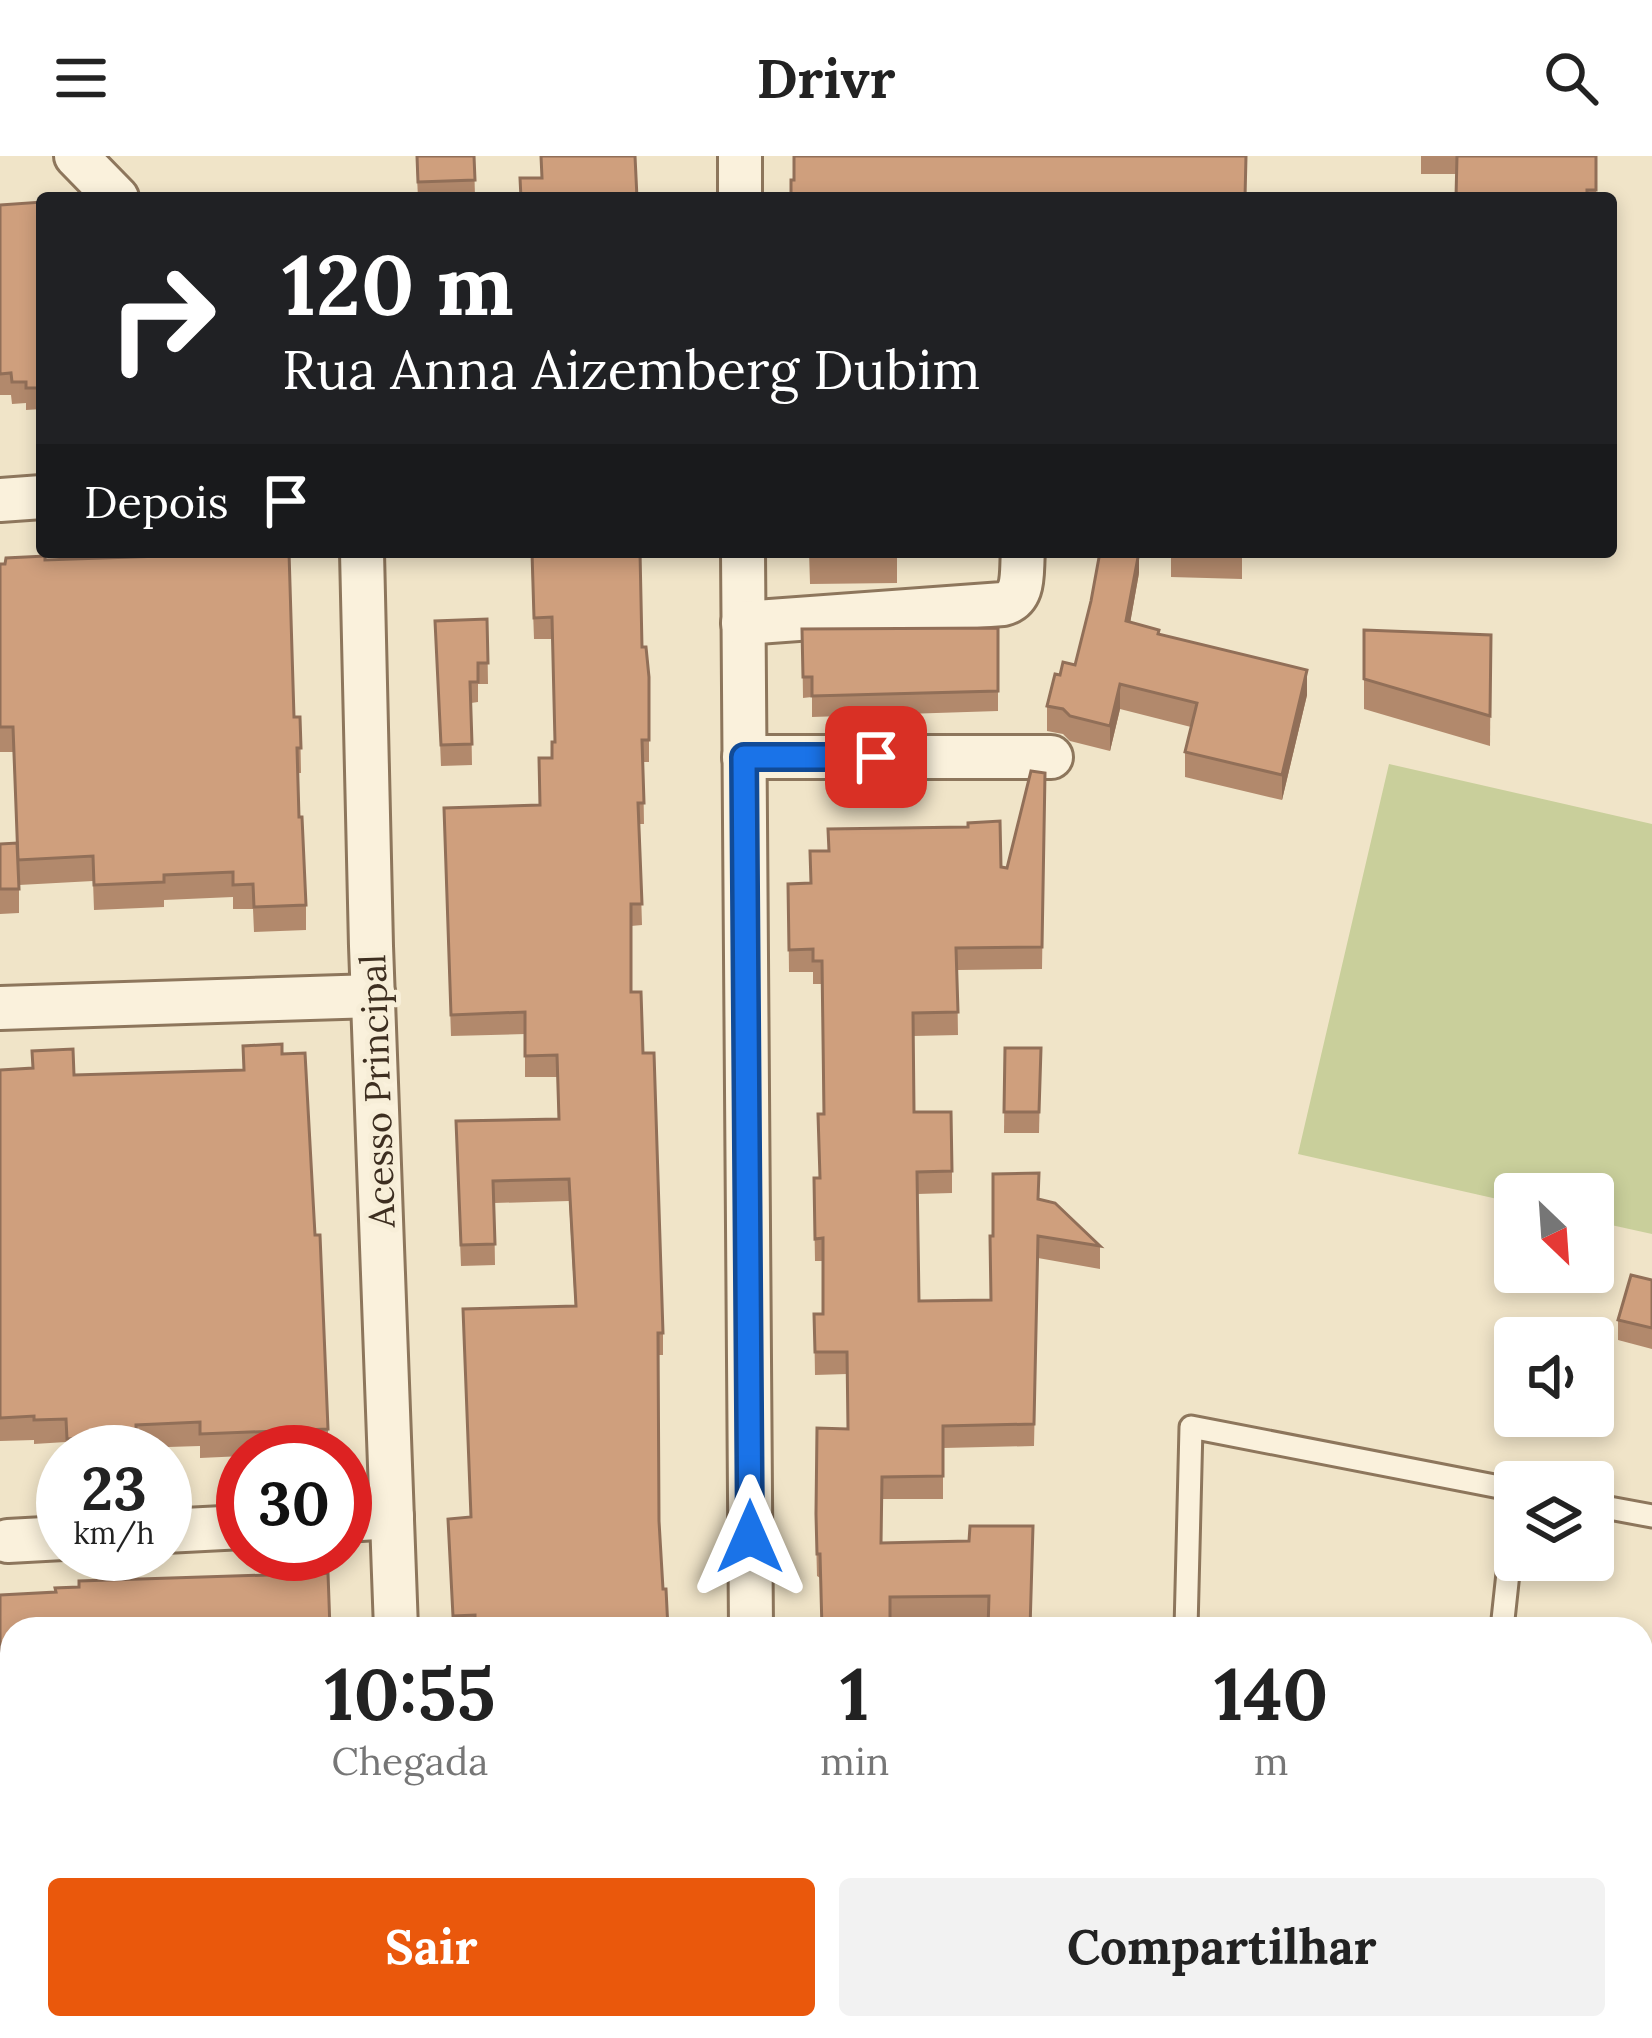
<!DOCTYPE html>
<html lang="pt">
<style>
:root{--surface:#fff;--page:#f2f2f2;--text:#222;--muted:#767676;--accent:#ea580c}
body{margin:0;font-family:Lora,serif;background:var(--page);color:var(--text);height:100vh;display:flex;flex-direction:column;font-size:45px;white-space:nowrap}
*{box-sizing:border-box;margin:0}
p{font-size:39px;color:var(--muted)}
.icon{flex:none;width:66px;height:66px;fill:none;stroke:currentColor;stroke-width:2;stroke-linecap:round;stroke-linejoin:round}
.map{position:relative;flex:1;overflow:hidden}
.side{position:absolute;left:0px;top:1461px;width:1653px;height:423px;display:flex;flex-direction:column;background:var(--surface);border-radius:36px 36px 0 0;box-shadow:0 6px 18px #0003}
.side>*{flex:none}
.guide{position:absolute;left:36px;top:36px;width:1581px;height:366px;border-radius:12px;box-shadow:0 6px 18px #0003;background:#202124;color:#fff;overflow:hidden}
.needle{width:78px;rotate:155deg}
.tools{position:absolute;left:1494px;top:1017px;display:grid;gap:24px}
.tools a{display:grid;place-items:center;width:120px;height:120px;border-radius:12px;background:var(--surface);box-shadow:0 6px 18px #0003;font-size:60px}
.speed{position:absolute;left:36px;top:1269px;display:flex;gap:24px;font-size:60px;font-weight:700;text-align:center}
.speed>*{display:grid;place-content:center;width:156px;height:156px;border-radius:50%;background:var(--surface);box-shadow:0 6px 18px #0003;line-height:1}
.speed small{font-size:30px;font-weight:400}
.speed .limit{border:18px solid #d22;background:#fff;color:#111}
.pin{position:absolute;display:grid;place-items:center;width:102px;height:102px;color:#fff;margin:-51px;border-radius:24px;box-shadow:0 6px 18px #0006}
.me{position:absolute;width:132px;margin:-66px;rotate:0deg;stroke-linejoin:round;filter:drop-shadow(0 0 9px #0008)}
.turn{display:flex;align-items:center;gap:42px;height:252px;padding:0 48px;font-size:54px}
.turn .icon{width:156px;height:156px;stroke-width:2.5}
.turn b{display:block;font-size:84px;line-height:102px}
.then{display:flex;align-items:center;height:114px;padding:0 48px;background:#0003;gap:24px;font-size:45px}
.eta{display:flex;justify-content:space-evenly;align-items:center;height:204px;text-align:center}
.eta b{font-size:72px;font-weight:700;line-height:84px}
.button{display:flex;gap:24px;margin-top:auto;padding:24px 48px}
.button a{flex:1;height:138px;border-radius:12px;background:var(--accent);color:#fff;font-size:48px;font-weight:700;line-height:138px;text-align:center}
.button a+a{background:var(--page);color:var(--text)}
header{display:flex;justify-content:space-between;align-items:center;height:156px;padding:0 48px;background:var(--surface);font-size:54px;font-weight:700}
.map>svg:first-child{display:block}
</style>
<header><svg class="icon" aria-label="menu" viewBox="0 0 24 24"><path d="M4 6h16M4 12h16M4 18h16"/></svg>Drivr<svg class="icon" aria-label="search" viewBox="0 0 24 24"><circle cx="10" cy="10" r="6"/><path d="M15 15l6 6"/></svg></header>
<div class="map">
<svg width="1652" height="1882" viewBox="0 0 1652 1882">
<rect width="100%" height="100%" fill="#f0e4c8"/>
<polygon fill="#c9cf9b" points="1389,608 1652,668 1652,1078 1593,1065 1593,1038 1515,1038 1515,1047 1298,998"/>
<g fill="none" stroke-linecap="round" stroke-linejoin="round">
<defs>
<g id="service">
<polyline points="1593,1349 1652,1360"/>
<polyline points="1186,1473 1191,1271 1515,1334"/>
<polyline points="1502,1473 1515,1352"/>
<polyline points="1416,1882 1417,1872"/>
<polyline points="1477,1882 1478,1872"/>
</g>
<g id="minor">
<polyline points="76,0 117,42"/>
<polyline points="740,0 740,42"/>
<polyline points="0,344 42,341"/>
<polyline points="362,396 371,790 396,1473"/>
<polyline points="743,396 751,1473"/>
<path d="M743,467L1003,448C1026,442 1021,416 1023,396"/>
<polyline points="744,601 1051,601"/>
<polyline points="0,852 374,840"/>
<polyline points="345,1364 392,1361"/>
<polyline points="165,1375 243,1371"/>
<polyline points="8,1385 63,1382"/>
<polyline points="411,1872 411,1882"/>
<polyline points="753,1872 754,1882"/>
<polyline points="954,1872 1009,1874 1067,1882"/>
</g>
</defs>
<use href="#service" stroke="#8d765c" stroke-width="27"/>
<use href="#minor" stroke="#8d765c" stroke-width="48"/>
<use href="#service" stroke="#faf1dc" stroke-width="21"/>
<use href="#minor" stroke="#faf1dc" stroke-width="42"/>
</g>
<g fill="#b2896c">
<polygon points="416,0 474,0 475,42 418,42"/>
<polygon points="1421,0 1596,0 1596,42 1456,42 1457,18 1421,18"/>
<polygon points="42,46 42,253 26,254 26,247 12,248 11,239 0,239 0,49"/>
<polygon points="531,396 642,491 649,521 649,606 643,606 644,668 639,668 642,769 631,770 631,836 643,897 663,1177 663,1199 659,1199 659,1365 663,1433 668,1473 453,1473 448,1363 471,1361 575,1150 569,1045 494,1047 495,1109 461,1110 456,986 558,963 557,921 525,921 525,878 451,880 444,673 540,649 552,602 555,586 552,483 534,483"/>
<polygon points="809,396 897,396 897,427 810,428"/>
<polygon points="1171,396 1242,396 1242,423 1171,421"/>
<polygon points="45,404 294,561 300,561 301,617 297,617 299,661 306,749 306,774 254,776 253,753 233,753 233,741 164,744 164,751 94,754 93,725 19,729 19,757 0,758 0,688 17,687 13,596 0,596 0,408"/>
<polygon points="1139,417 1130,467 1307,539 1282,644 1185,621 1185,596 1191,571 1120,553 1110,595 1070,585 1063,578 1047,575 1047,550 1060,519 1075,509"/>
<polygon points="487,463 488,528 478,528 478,546 471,547 472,609 441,610 435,465"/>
<polygon points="998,472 998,555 812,561 812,541 803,542 802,473"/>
<polygon points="1364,474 1491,479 1490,590 1364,553"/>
<polygon points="1045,617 1042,813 957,814 958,879 913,880 914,956 952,1015 952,1037 917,1038 919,1145 990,1144 993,1080 1039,1043 1100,1090 1100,1113 1038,1102 1034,1290 943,1292 943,1343 882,1343 882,1387 969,1385 1033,1370 988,1462 890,1464 817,1420 816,1380 848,1273 847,1218 815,1219 814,1158 823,1158 823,1105 815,1105 814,1045 819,1022 823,958 822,828 813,828 813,816 789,816 788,728 1007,712"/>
<polygon points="243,890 328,1273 328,1296 243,1296 243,1300 200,1302 200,1290 136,1292 136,1296 66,1296 66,1286 34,1288 34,1284 0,1285 0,914 74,919 243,914"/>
<polygon points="1005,892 1041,892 1039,977 1004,977"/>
<polygon points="1652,1124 1652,1193 1618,1184 1618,1164"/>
<polygon points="0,1439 12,1473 12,1578 0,1579"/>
<rect x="0" y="1665" width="12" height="151"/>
</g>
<g fill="#916f58">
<polygon points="1139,396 1139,417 1126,490 1126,465"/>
<polygon points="1307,514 1307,539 1282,644 1282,619"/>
<polygon points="1120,528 1120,553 1110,595 1110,570"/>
</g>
<g fill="#cf9f7d" stroke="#916f58" stroke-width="3">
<polygon points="417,0 474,0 475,24 418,26"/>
<polygon points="541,0 635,0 637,42 521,42 520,22 542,22"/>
<polygon points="794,0 1246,0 1245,42 791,42 791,24 794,24"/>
<polygon points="1457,0 1596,0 1596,34 1587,34 1587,42 1456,42"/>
<polygon points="42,46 42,232 26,232 26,226 12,226 11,217 0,218 0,49"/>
<polygon points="220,396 289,396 294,561 300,561 301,592 297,592 299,661 302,661 306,749 254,751 253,728 233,729 233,716 164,719 164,726 94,729 93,700 18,704 13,571 0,571 0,408 5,408 6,402 45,400 45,404 220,398"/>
<polygon points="532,396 640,396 642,491 646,491 649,521 649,584 642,584 644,647 638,647 642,748 631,748 631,836 641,836 643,897 654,897 663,1177 658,1177 659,1365 663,1433 666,1433 668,1473 475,1473 475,1459 453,1460 448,1363 471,1361 463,1153 576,1150 569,1023 493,1025 495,1088 461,1089 456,965 559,963 557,899 525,900 525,856 451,859 444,652 540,649 539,602 552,602 552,586 555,586 552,461 534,462"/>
<polygon points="810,396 897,396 897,397 810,398"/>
<polygon points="1100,396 1139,396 1126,465 1159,474 1158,478 1307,514 1282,619 1185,596 1197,547 1120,528 1110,570 1070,560 1063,553 1047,550 1055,518 1060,519 1063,506 1075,509 1091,445"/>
<polygon points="487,463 488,507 478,507 478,526 470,526 472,588 441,589 435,465"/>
<polygon points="998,472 998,535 812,540 812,521 803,521 802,473"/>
<polygon points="1364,474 1491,479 1490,560 1364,523"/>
<polygon points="1031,615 1045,617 1042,791 956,792 958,856 913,857 914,956 951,956 952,1015 917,1016 919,1145 991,1144 990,1080 993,1080 993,1018 1039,1017 1038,1043 1055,1047 1100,1090 1038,1080 1034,1268 943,1270 943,1320 882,1321 881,1387 969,1385 970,1370 1033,1370 1030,1473 988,1473 989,1440 890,1441 890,1473 822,1473 820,1398 817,1398 816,1358 817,1272 848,1273 847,1196 815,1196 814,1158 823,1158 823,1082 815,1083 814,1022 820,1022 818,958 824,958 822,805 813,805 813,793 789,794 788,728 811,727 810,695 829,695 828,673 968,671 968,667 1000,665 1001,711 1007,712"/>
<polygon points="17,687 19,733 0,733 0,688"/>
<polygon points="282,888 282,898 305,897 315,1079 320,1079 328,1273 200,1278 200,1266 136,1269 136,1280 67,1283 66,1263 34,1264 34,1260 0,1262 0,914 33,912 32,895 73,893 74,919 244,914 243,890"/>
<polygon points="1005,892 1041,892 1039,956 1004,956"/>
<polygon points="1631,1119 1652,1124 1652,1172 1618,1164"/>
<polygon points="328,1417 330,1473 12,1473 12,1555 0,1556 0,1439 56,1436 55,1432 79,1431 79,1425"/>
<polygon points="0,1665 12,1665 12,1792 0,1793"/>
</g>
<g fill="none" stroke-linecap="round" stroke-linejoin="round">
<defs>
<polyline id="route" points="750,1381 744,601 876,601"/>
</defs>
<use href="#route" stroke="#114b97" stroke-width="30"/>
<use href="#route" stroke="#1a73e8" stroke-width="21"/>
</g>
<g text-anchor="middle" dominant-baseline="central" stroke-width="10" stroke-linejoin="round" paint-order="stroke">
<g font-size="36" fill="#3d2e20" stroke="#f7eed8">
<text transform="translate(377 935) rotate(-92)">Acesso Principal</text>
</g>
</g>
</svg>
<div class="tools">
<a><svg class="needle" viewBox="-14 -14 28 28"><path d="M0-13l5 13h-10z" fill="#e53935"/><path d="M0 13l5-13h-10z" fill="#767676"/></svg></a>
<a><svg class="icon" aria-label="sound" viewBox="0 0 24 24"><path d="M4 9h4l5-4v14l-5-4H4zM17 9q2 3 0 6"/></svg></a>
<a><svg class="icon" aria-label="layers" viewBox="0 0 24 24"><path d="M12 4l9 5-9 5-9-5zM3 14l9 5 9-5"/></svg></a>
</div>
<div class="speed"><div>23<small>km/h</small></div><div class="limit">30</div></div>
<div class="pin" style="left:876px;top:601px;background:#d93025"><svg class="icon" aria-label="arrive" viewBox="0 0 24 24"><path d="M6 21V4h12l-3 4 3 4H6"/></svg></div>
<svg class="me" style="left:750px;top:1381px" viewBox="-20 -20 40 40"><path d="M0-17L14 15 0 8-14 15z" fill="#1a73e8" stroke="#fff" stroke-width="4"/></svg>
<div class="guide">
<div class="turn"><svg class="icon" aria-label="right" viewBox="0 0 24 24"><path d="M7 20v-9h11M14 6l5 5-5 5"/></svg><div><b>120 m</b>Rua Anna Aizemberg Dubim</div></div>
<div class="then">Depois<svg class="icon" aria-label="arrive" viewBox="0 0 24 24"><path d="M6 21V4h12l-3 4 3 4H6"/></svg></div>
</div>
<section class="side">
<div class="eta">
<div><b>10:55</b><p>Chegada</p></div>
<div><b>1</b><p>min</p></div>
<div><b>140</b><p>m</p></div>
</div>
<div class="button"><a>Sair</a><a>Compartilhar</a></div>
</section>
</div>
